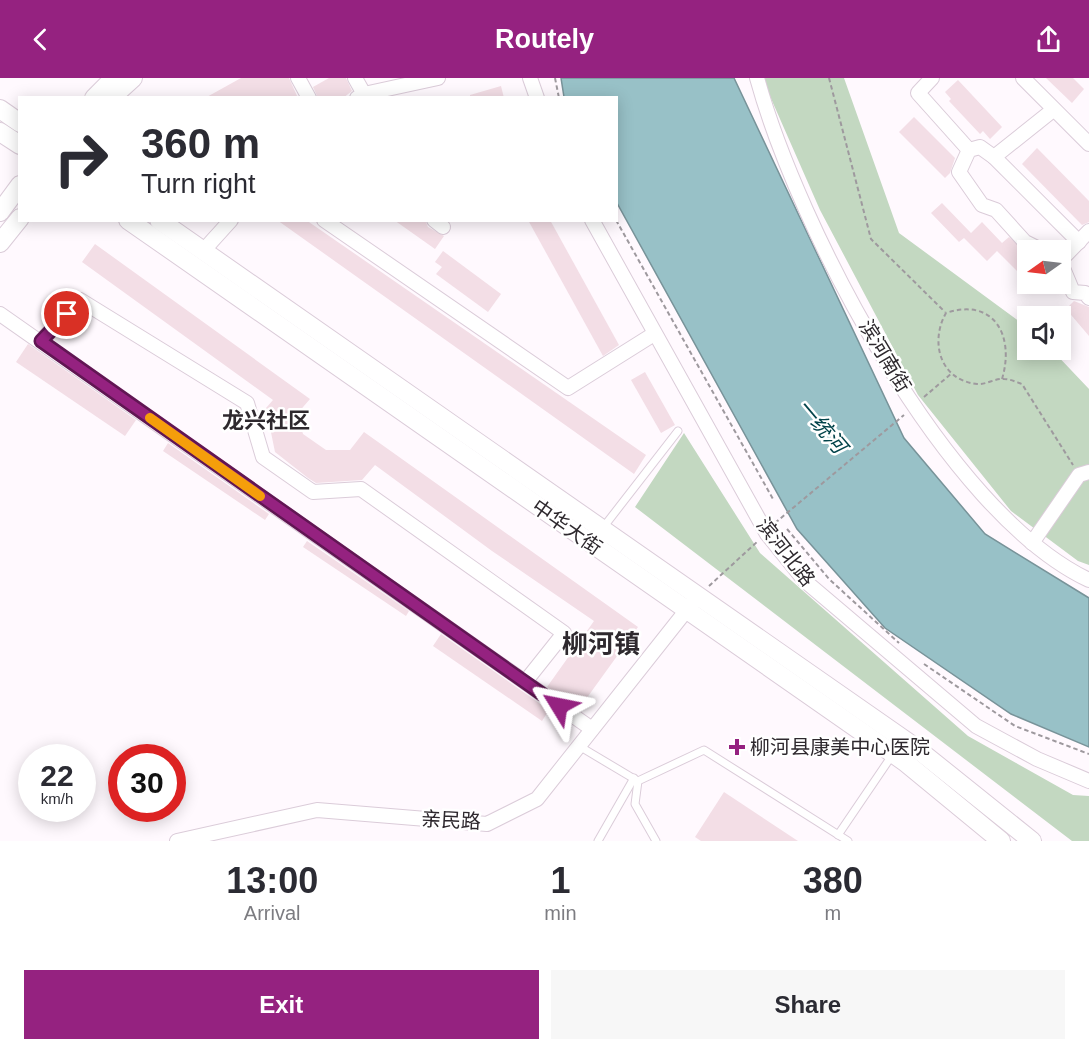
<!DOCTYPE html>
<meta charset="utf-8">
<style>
:root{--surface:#fff;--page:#f7f7f7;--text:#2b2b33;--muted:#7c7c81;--accent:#952280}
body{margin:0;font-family:Arial,"Noto Sans SC",sans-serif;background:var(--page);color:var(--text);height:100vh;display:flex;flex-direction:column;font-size:22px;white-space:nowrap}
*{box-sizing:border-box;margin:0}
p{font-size:20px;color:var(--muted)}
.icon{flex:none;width:33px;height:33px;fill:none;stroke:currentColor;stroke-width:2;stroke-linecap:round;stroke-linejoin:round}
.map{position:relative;height:763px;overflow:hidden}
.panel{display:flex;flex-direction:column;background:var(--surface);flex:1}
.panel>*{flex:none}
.banner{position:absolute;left:18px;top:18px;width:600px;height:126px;border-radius:0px;box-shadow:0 3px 15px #0003;background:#fff;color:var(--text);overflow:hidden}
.needle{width:39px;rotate:256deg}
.buttons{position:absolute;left:1017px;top:162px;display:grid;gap:12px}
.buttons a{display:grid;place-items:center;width:54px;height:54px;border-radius:0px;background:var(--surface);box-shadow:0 3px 15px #0003;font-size:30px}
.speed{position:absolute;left:18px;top:666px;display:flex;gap:12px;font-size:30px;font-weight:700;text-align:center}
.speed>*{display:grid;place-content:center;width:78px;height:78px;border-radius:50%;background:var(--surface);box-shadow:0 3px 15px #0003;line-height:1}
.speed small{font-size:15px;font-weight:400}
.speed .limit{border:9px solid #d22;background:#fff;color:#111}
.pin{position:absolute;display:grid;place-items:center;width:51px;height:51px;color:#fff;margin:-26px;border:3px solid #fff;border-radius:50%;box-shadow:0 2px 6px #0007}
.me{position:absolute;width:66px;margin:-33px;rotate:305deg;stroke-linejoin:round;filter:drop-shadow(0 0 4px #0008)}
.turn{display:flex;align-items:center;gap:21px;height:126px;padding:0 24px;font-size:27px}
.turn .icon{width:78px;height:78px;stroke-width:2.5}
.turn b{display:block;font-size:42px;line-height:51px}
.eta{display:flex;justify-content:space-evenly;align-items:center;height:102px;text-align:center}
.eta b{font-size:36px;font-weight:800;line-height:42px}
.action{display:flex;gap:12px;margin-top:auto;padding:12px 24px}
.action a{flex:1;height:69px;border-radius:0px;background:var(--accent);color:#fff;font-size:24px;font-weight:800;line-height:69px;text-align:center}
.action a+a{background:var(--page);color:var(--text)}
header{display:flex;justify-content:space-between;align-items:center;height:78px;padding:0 24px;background:var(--accent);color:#fff;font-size:27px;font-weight:800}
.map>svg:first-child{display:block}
</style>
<header><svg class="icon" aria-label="back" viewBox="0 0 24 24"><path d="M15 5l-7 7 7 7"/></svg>Routely<svg class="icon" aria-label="share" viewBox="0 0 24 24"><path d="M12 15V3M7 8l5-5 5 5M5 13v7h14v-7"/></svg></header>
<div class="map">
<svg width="1089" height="763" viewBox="0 0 1089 763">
<rect width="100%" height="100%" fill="#fff9fe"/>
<g fill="#c3d8c1">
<polygon points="762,0 844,0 899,155 1027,249 1028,272 1052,272 1089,311 1089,487 1078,483 1011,433 918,317 820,132"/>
<polygon points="684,355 760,475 968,658 1073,717 1089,718 1089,763 1072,763 635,429"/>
</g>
<polygon fill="#98c1c7" stroke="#789399" stroke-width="1.5" points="561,0 734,0 904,360 985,456 1089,520 1089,669 1011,636 885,550 797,451 617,125 616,20 564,19"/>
<g fill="#f3dee6">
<polygon points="241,0 289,0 298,20 205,20"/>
<polygon points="329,0 346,0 352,13 343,20 318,20 313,9"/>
<polygon points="1046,0 1073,0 1084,11 1072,25"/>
<polygon points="958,2 1002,49 990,61 983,53 980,56 949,23 951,21 945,14"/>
<polygon points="501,8 504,20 470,20 470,17"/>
<polygon points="914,39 955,80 950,95 945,100 899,54"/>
<polygon points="1037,70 1089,123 1089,144 1082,147 1022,86"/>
<polygon points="942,125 971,155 982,144 1002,165 1009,159 1028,175 1028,189 1020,196 997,173 987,183 964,160 959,164 931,135"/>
<polygon points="277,142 306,142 646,377 634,396"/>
<polygon points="394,142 425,142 428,149 444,158 435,171"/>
<polygon points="528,142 550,142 619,267 603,278"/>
<polygon points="95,166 310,321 297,336 303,356 326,372 350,372 364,354 638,549 581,628 561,614 559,617 547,609 594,543 492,473 375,387 362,402 316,405 308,400 275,374 266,330 273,322 82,184"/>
<polygon points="443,173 501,216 488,234 436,196 442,189 435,184"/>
<polygon points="1074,223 1089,229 1089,258 1066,231"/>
<polygon points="28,266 136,342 125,358 16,284"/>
<polygon points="645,294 675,347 661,355 631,302"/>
<polygon points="168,365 269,436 265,442 163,373"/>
<polygon points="307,463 409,533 406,538 303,469"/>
<polygon points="441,556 549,632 542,643 433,568"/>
<polygon points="724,714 798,763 701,763 695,759"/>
</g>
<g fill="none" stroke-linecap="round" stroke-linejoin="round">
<defs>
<g id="lane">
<polyline points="602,451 678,353"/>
<polyline points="579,668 636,702"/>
<polyline points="838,757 893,676"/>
<polyline points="598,763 634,700"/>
<polyline points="656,763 635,726 638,703 704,672 848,763"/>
</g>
<g id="street">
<polyline points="298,0 309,20"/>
<polyline points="355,0 364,16"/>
<polyline points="530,0 537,20"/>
<path d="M757,0C798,149 945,434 1089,502"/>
<polyline points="932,0 918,15 969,72"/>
<polyline points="1023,0 1089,66"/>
<polyline points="357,20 364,16 438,0"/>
<polyline points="994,79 1079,164"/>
<polyline points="324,142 568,310 654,256"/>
<polyline points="434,142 443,149"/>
<polyline points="592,142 767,456 805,503 976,648 1037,681 1089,703"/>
<polyline points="1041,172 1025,164 996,132 982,127 959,94 969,72 980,69 994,79 1053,32"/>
<polyline points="203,173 231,142"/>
<polyline points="1060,183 1073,214 1085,215 1089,220"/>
<polyline points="1060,183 1089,153"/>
<polyline points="0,236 592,651"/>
<polyline points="41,263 80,222 247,325 263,379 313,414 361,411 564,555 525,604"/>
<polyline points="1032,465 1079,397 1089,394"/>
<polyline points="177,763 317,732 487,746 537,721 693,524"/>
</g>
<g id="secondary">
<polyline points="94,20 114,0"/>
<polyline points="111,20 133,0"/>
<polyline points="0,31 20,45"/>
<polyline points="0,54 20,67"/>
<polyline points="0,134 20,107"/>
<polyline points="128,142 905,684 1001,763"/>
<polyline points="159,142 916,670 1032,763"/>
<polyline points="0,165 20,140"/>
</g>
</defs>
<use href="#lane" stroke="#dbccd9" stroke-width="9"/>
<use href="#street" stroke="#dbccd9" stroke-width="16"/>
<use href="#secondary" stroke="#dbccd9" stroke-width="20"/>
<g stroke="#9e999e" stroke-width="2" stroke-dasharray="4.5 3" stroke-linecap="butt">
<polyline points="555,0 559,20"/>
<polyline points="829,0 871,161 945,234"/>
<polyline points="616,142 773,421"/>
<path d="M1002,301C1015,258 994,219 946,235C930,263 939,302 977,306C986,307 995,300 1004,301C1010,301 1016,304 1022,306L1073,387"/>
<polyline points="924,319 952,295"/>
<polyline points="787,451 829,501 899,565"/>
<polyline points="709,508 758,463"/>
<polyline points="924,586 1015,648 1089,676"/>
</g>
<use href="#lane" stroke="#fff" stroke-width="7"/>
<use href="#street" stroke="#fff" stroke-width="14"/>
<use href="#secondary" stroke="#fff" stroke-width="18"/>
<polyline stroke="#9e999e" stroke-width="2" stroke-dasharray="4.5 3" stroke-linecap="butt" points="775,445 904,337"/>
</g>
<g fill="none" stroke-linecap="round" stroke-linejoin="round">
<defs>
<polyline id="route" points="67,236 41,263 559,628"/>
</defs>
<use href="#route" stroke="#611653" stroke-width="15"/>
<use href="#route" stroke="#952280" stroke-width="10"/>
<polyline stroke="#f59e0b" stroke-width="10" points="150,340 260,418"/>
</g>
<path fill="#952280" stroke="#fff" stroke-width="2" d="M734 660h6v6h6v6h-6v6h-6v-6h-6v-6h6z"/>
<g text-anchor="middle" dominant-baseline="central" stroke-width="5" stroke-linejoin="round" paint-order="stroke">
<g font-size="20" fill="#2e292e" stroke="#fff">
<text transform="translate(885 278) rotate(59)">滨河南街</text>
<text transform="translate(567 449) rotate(35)">中华大街</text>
<text transform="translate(786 474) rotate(52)">滨河北路</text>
<text transform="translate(451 742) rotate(3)">亲民路</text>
</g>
<g font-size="20" fill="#2e292e" stroke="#fff" text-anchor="start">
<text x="750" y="669">柳河县康美中心医院</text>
</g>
<g font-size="21" font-style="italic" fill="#02434a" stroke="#fff">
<text transform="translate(822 348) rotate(50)">一统河</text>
</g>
<g font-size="22" font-weight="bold" fill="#2e292e" stroke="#fff">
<text x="266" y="342">龙兴社区</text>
</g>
<g font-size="26" font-weight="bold" fill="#2e292e" stroke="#fff">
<text x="601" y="566">柳河镇</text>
</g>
</g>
</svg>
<div class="buttons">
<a><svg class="needle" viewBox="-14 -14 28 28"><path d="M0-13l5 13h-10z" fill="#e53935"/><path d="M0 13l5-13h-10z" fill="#7c7c81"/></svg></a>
<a><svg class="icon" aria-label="sound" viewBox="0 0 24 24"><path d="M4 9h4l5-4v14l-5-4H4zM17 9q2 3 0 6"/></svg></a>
</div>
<div class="speed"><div>22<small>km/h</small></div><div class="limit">30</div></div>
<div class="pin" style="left:67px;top:236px;background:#d93025"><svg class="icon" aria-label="arrive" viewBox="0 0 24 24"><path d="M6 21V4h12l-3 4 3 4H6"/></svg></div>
<svg class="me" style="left:559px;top:628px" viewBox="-20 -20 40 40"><path d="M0-17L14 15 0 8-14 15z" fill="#952280" stroke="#fff" stroke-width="4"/></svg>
<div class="banner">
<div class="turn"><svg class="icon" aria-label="right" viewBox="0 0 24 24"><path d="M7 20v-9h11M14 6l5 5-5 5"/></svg><div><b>360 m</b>Turn right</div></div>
</div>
</div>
<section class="panel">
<div class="eta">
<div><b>13:00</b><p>Arrival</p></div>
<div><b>1</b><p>min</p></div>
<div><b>380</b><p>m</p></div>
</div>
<div class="action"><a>Exit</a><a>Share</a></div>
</section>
